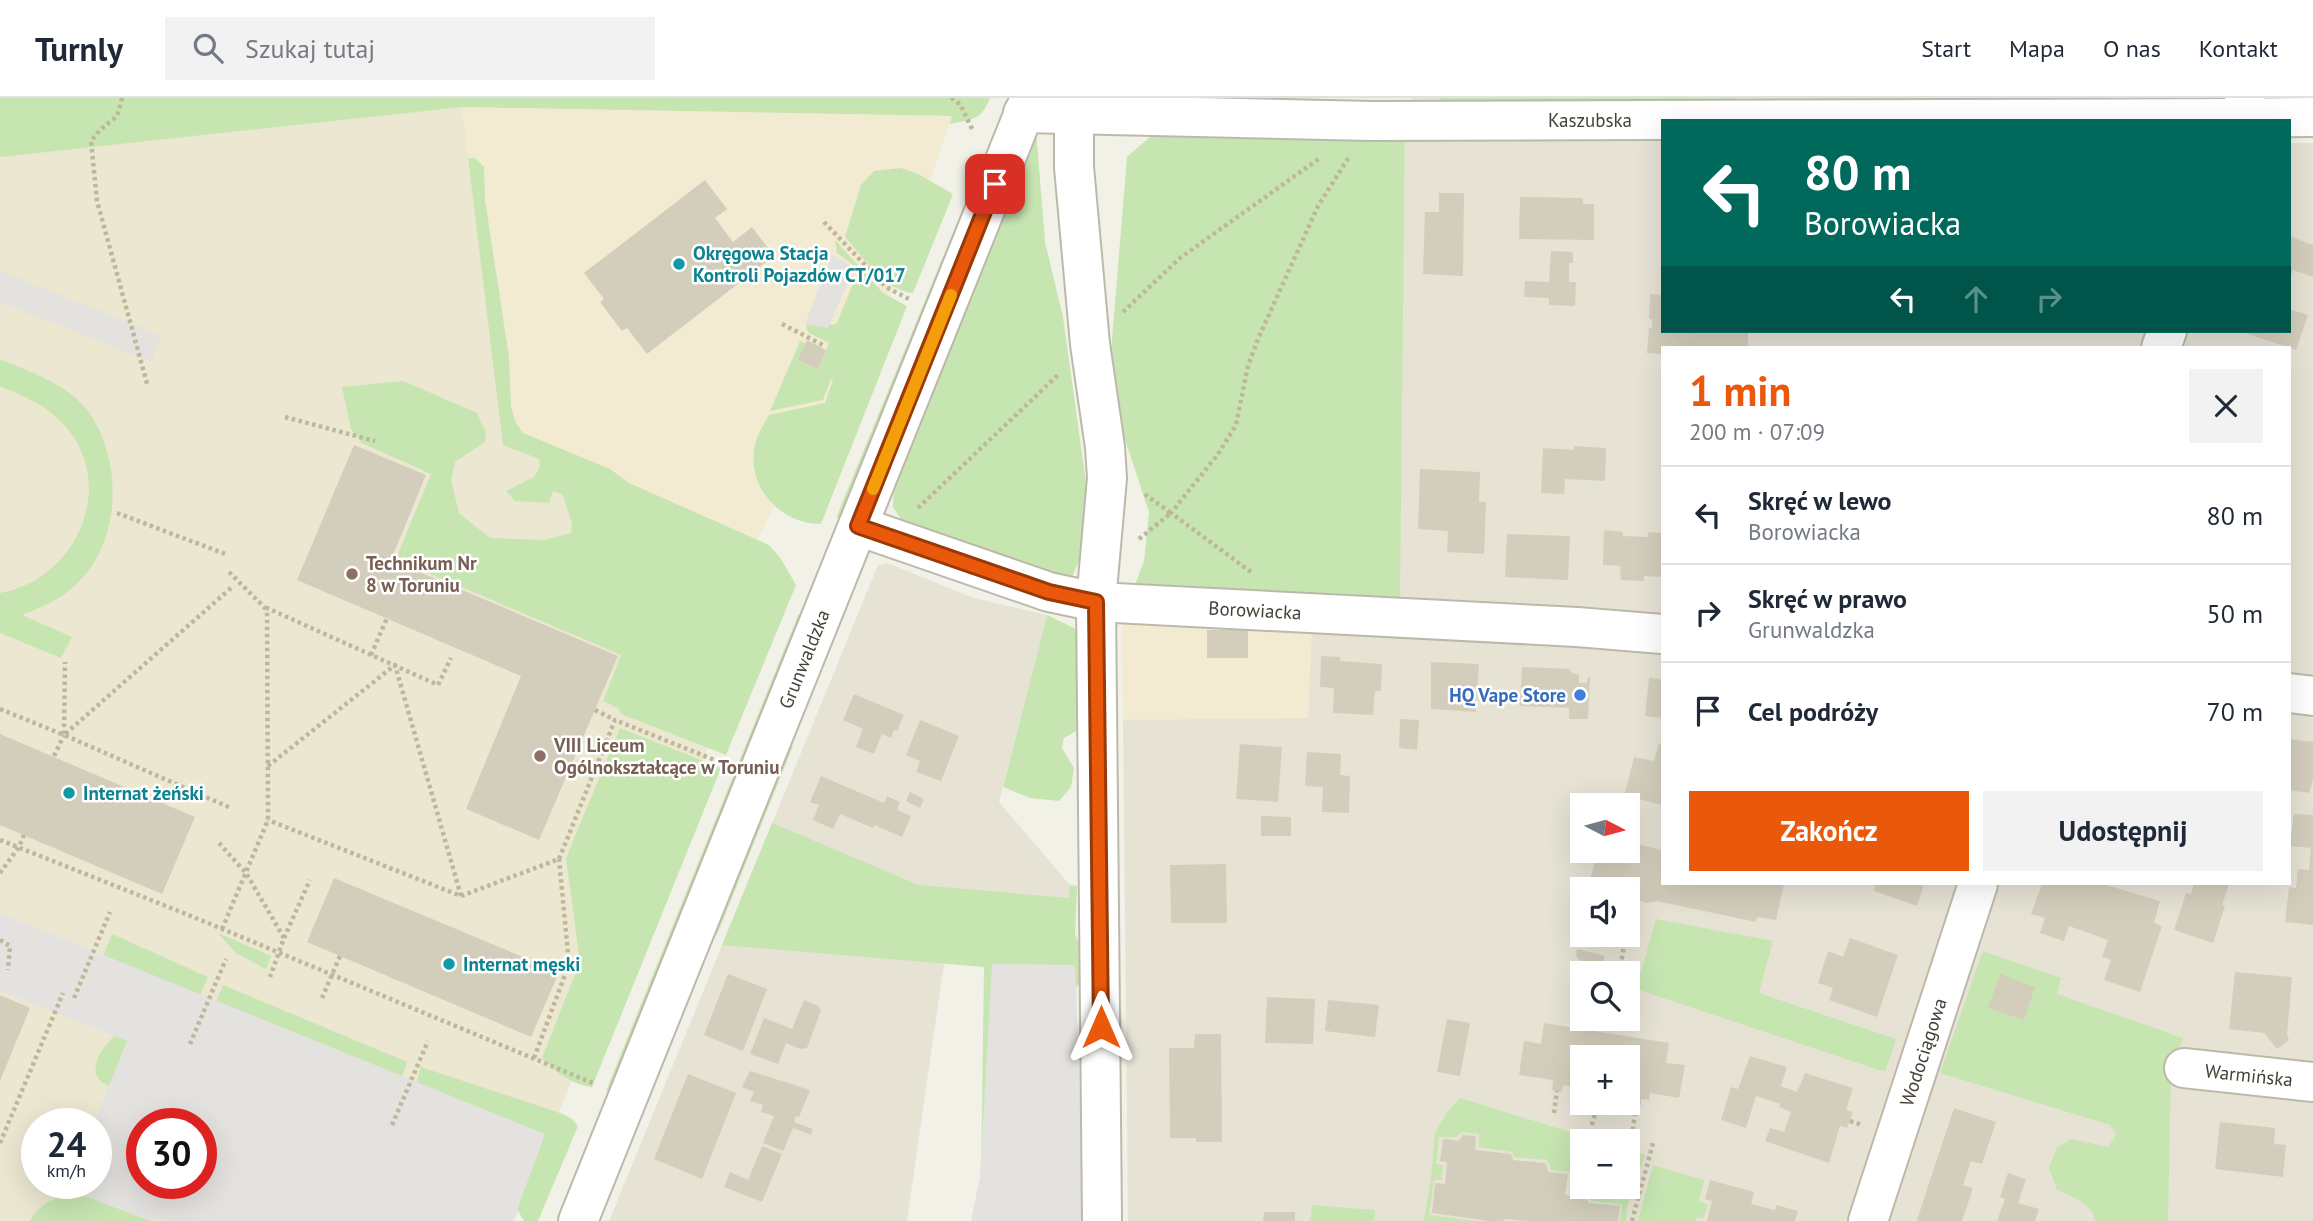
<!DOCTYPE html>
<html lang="pl">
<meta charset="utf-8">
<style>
:root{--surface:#fff;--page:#f2f2f3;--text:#1f2937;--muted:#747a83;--line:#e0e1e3;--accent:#ea580c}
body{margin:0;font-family:"PT Sans",sans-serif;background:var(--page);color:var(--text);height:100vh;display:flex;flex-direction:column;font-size:26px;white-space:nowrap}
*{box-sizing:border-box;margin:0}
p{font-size:23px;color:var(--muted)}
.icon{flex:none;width:38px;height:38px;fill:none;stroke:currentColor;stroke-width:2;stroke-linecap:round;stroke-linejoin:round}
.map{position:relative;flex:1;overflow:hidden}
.drawer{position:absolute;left:1661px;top:248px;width:630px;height:539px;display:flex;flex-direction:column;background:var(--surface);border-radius:0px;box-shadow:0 7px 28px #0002}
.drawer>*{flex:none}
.top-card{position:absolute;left:1661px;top:21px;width:630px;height:214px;border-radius:0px;box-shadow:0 7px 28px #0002;background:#00695c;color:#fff;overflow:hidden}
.needle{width:46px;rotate:96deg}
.fabs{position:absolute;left:1570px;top:695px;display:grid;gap:14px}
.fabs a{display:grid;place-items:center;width:70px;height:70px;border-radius:0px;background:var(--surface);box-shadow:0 7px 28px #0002;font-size:35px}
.speed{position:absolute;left:21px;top:1010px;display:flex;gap:14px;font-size:35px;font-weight:700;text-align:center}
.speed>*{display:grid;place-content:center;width:91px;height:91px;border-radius:50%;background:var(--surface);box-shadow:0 7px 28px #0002;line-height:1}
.speed small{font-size:18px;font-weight:400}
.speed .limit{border:10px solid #d22;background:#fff;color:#111}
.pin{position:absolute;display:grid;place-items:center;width:60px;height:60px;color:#fff;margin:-30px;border-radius:14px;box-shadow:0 4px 10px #0006}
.me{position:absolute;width:77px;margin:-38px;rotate:0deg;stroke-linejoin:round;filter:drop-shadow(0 0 5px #0008)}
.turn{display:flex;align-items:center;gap:24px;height:147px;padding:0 28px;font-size:32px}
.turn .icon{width:91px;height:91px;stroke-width:2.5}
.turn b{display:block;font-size:49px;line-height:60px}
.lanes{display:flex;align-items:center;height:66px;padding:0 28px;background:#0003;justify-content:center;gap:35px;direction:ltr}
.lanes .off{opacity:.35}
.round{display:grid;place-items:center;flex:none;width:74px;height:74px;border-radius:0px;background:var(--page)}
.summary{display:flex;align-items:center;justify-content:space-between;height:119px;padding:0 28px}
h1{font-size:42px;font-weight:600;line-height:52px;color:var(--accent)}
.button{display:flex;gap:14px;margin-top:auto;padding:14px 28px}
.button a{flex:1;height:80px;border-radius:0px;background:var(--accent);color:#fff;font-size:28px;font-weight:600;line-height:80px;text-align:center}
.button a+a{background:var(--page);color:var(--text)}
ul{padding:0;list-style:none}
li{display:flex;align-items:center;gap:21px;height:98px;padding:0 28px;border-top:2px solid var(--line)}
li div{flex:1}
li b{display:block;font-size:26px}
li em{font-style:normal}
header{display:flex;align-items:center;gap:42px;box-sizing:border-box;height:98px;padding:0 35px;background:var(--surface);border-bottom:2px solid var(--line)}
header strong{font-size:33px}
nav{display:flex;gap:38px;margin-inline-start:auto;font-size:24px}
.search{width:490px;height:63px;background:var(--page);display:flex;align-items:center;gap:18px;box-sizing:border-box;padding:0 24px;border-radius:0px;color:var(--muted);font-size:26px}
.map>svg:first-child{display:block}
</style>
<header>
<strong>Turnly</strong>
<div class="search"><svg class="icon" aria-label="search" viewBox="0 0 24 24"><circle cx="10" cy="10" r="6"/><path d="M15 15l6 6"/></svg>Szukaj tutaj</div>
<nav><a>Start</a><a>Mapa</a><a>O nas</a><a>Kontakt</a></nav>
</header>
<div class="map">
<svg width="2313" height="1123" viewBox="0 0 2313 1123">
<rect width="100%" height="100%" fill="#f2f1e7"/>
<g fill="#e6e3d5" fill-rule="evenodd">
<path d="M1412,0H2196V23H1662V233H2289V45H2313V1123H1128L1122,522L1399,536L1405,34ZM1662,250H2289V786H1662ZM1582,707H1628V752H1582ZM1582,791H1628V836H1582ZM1582,875H1628V920H1582ZM1582,959H1628V1004H1582ZM1582,1043H1628V1088H1582Z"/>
<polygon points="887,465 974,500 1047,517 999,704 1070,787 1070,800 945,858 907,1123 609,1123 878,467"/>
</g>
<g fill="#f3ead2">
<polygon points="462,9 952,18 891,197 810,403 774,408 757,443 503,347"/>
<polygon points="1122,522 1312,531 1308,620 1123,622"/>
</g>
<path fill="#ebe7d1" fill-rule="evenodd" d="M462,9L503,347L757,443L780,474L514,1123H0V46ZM37,1026H96V1085H37ZM142,1026H201V1085H142Z"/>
<g fill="#c6e5b1">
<path d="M0,0H990C981,23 972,21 950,26L952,18L462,9L0,59Z"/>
<polygon points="1439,0 1736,0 1727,6 1439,12"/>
<polygon points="1036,32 1045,144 1063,219 1086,385 1079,463 1070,483 906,429 893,409 894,379"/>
<polygon points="1158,32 1405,34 1400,499 1133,492 1144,463 1149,414 1108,290 1127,59"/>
<polygon points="468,60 475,60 484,69 485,102 509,259 511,309 516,325 523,335 610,371 629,385 769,447 781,461 796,487 726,657 621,616 619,611 603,603 621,557 396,461 431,376 362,345 351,331 342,289 403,283 477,315 486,334 485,344 455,364 451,382 459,415 490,440 544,442 571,435 572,426 563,397 553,393 549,405 515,403 506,393 534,379 540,369 539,361 503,347"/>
<path d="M901,70L916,75L953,96L913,195C885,193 862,158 845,139L861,87L874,73Z"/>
<polygon points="963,110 967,116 842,417 836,420"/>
<path d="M835,142L883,195L907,208L821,426C780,426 746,389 755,347C757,337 764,326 769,317L825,305L833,282L831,281L823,302L770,313L800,243L805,245L797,262L818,271L829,245L809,235L806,230L810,220L832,227L837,225L859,171L837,155Z"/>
<path d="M0,261C30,274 66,285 87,312C119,355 122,424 91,469C74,494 49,507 22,517L72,539L61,560L0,535V495C81,481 122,377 56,319C40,304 20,297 0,288Z"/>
<polygon points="799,515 799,529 612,992 606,993"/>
<polygon points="1047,517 1074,530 1080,539 1083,624 1076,633 1064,640 1062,650 1074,670 1071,689 1059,703 1030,700 1003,689"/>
<path d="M620,630L721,670L592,989C570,986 557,975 542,960L580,864L566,760Z"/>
<polygon points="793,648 717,837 712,833 786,649"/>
<polygon points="772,725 919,787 1069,800 1070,787 1077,788 1075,836 1081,850 1082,882 1076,890 981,1085 984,869 722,847"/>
<polygon points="1656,821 1773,843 1759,895 1896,941 1885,974 1636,891"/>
<polygon points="218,835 271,858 266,871 236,855"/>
<polygon points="112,836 208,879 196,906 100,866"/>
<path d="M1983,853L2061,880L2057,896L2183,940L2171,972L2168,1123H2095C2092,1105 2072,1099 2057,1092L2049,1070L2057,1049L2071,1041L2108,1049L2116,1037L2110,1027L1940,975Z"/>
<polygon points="223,887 407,964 398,989 212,913"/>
<path d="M115,938L141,941L120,963L109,988C83,977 100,951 115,938Z"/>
<polygon points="421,969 563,1016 572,1021 578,1028 538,1123 524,1123 517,1111 414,993"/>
<polygon points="1460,1000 1599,1043 1582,1043 1582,1088 1628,1088 1628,1052 1645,1057 1627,1109 1626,1123 1620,1123 1622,1106 1591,1103 1587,1098 1570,1096 1570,1074 1551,1072 1547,1062 1514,1059 1512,1054 1479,1049 1479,1036 1462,1034 1456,1039 1439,1039 1436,1066 1443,1067 1442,1082 1434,1082 1429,1117 1476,1123 1424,1123 1431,1080 1435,1035 1447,1014"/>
<polygon points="1653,1067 1704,1082 1699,1103 1708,1107 1703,1120 1697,1119 1696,1123 1638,1123"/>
<path d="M73,1097L88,1099L152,1123H30C39,1106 55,1098 73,1097Z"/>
<polygon points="1312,1107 1375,1112 1374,1123 1310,1123"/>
</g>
<g fill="#e4e2de" fill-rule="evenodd">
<polygon points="832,156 854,170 828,230 805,226"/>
<polygon points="0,173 161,237 151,264 0,204"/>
<path d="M0,815L545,1036L513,1123H176L145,1121L67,1091L70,1085H96V1026L94,1025L127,943L0,893ZM142,1026H201V1085H142Z"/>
<polygon points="992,866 1075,867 1085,1123 971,1123 980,1078"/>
</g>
<g fill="#d3cebc">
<polygon points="705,82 727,111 715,120 733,144 752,129 774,158 647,256 627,230 622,233 600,204 604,201 584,175"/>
<polygon points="1439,95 1464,95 1463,178 1423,176 1425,114 1439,114"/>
<polygon points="1520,99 1583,100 1583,106 1594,106 1594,142 1519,141"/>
<polygon points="2289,138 2313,147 2313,179 2293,172 2289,183"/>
<polygon points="1551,153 1573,154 1573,165 1569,165 1569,184 1576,184 1575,208 1549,207 1549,200 1524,199 1525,183 1549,184"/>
<polygon points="1650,196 1662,197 1662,233 1748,233 1748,250 1662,250 1662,256 1647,255 1649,230 1652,230 1652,221 1649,221"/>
<polygon points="2289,211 2308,217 2296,252 2239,233 2289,233"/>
<polygon points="807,242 826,252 818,271 797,262"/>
<polygon points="354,347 426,377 391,462 618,558 539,742 466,711 521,578 297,482"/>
<polygon points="1574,348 1606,350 1605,383 1565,381 1564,396 1541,395 1543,350 1574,352"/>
<polygon points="1420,371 1480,374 1479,404 1486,404 1484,456 1447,454 1448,433 1418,431"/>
<polygon points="1604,432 1623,434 1623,438 1648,439 1648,434 1662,435 1662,479 1644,478 1644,483 1621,482 1620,468 1603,467"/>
<polygon points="1507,436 1570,438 1568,482 1505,479"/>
<rect x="1207" y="532" width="41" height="28"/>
<polygon points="1321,558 1340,559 1340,563 1382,566 1381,593 1375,593 1373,617 1333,615 1334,590 1320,589"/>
<polygon points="1431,564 1479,566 1476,614 1431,611"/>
<polygon points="1522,569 1571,571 1570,574 1579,577 1579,585 1587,585 1588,579 1590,579 1588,621 1569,621 1569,610 1520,608"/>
<polygon points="1649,580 1662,581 1662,620 1645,618"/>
<polygon points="854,596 904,617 897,633 894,632 891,640 882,636 874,656 856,649 863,631 843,622"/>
<polygon points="1400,621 1419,622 1417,652 1399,650"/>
<polygon points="920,622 959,638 941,683 916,674 920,663 906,657"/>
<polygon points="0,636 195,719 162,796 0,727"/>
<polygon points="2289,641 2313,644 2313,682 2309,695 2289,692"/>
<polygon points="1659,645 1662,646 1662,707 1635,700 1635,698 1625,695 1634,659 1654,663"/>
<polygon points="1240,646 1282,649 1278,704 1236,701"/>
<polygon points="1307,654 1341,656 1340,677 1350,678 1349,715 1322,714 1323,689 1305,688"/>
<polygon points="821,678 884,705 887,698 900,704 897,712 911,718 902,739 874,727 873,730 840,716 833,731 813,722 819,707 810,704"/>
<polygon points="910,694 924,701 920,710 906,703"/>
<polygon points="2294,716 2313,717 2313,827 2285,824 2289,789 2296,790 2298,771 2309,772 2311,750 2290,748"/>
<polygon points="1261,718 1291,719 1291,738 1261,738"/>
<polygon points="1628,744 1662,752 1662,786 1784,786 1776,822 1757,819 1756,824 1657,803 1647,805 1628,800 1628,791 1597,791 1588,789 1598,752 1628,752"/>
<polygon points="1226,766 1227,825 1171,825 1170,767"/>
<polygon points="334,780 559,874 531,939 307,844"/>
<polygon points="1876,786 1924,786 1917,808 1874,793"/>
<polygon points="2042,786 2103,786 2160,803 2154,825 2162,828 2140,894 2104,882 2111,862 2102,859 2108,842 2069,828 2064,843 2040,835 2045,820 2031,816"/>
<polygon points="2194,786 2229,786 2222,807 2225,808 2213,845 2174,832 2186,795 2191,796"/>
<polygon points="1850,840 1898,857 1877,919 1829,902 1833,890 1818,885 1828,853 1843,859"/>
<polygon points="1577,851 1605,858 1602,867 1579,862 1576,858"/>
<polygon points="2235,874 2292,879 2287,937 2289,942 2277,951 2264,935 2229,931"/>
<polygon points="728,876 767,891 743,953 704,937"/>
<polygon points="2000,876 2035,889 2024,922 1988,910"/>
<polygon points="0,897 30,910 0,983"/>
<polygon points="1267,899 1315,901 1313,946 1265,945"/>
<polygon points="804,902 818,908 821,912 807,950 800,951 786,945 778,966 750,956 764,920 792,931"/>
<polygon points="1328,902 1379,907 1375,939 1325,933"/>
<polygon points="1447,921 1470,925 1460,978 1437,974"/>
<polygon points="1544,925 1669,945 1666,965 1685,967 1679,1000 1650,995 1649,1002 1641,1001 1641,1007 1631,1006 1633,994 1628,993 1628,959 1582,959 1582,986 1571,984 1570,988 1563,987 1562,994 1552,992 1553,982 1519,977 1524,943 1541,946"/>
<polygon points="1195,936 1221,936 1222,1044 1196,1044 1196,1040 1170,1040 1169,950 1194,950"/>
<polygon points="1750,958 1787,969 1781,988 1797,994 1805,975 1853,990 1846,1012 1853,1014 1847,1030 1840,1028 1829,1065 1765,1043 1770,1030 1784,1034 1791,1014 1779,1009 1780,1006 1756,998 1746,1030 1721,1022 1731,989 1738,991"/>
<polygon points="750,973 810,992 799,1019 796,1018 794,1024 813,1031 811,1037 793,1030 783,1053 763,1045 774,1018 761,1014 763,1007 750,1003 754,994 742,989"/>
<polygon points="688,976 736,995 702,1081 654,1061"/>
<polygon points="1954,1010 1996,1024 1982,1066 1971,1063 1963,1087 1973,1090 1962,1123 1919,1123 1917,1122"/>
<polygon points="2220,1024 2275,1030 2274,1046 2286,1047 2283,1079 2215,1071"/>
<polygon points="1463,1037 1476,1038 1475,1052 1511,1056 1513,1062 1546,1065 1548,1074 1568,1076 1565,1097 1586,1100 1589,1105 1620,1108 1618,1123 1526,1123 1504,1121 1503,1123 1489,1123 1432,1115 1435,1085 1445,1086 1447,1064 1440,1063 1443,1041 1459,1043"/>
<polygon points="762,1048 782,1056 762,1104 724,1089 730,1074 748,1082"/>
<polygon points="2008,1075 2026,1081 2018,1105 2039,1111 2035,1123 1997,1123 2005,1101 2000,1099"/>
<polygon points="1710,1082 1754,1094 1751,1106 1775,1112 1776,1107 1798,1113 1795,1123 1707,1123 1712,1103 1705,1101"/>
<polygon points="1264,1114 1295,1114 1295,1123 1263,1123"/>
</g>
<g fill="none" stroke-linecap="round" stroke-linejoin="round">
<defs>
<g id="minor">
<polyline points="2245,0 2240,20 2313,19"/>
<polyline points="1023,15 1372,23 2240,20 2239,23"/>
<polyline points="1074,16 1074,69 1090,246 1105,349 1107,380 1096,504 1102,1123"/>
<polyline points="2161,250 2167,233"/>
<polyline points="858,428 1049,494 1096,504 1577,529 1662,536"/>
<polyline points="2289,595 2313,598"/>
<polyline points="2184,970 2313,984"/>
<polyline points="578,1123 1030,0"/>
<polyline points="1868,1123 1978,786"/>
</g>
</defs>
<use href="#minor" stroke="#bdb9aa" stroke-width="42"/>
<g stroke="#beb79b" stroke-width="4.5" stroke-dasharray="3.5 3.5" stroke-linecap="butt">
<polyline points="122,0 117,18 100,32 91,43 97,103 148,289"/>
<polyline points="951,0 960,6 973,33"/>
<polyline points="824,124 886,189 911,202"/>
<polyline points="1123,214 1180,160 1320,60"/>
<polyline points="782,226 825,248"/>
<polyline points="285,319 375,343"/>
<polyline points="918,410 1059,276"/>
<polyline points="117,415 228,457"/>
<polyline points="1139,441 1171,415 1143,395"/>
<polyline points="229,474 266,511"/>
<polyline points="1251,474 1171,415 1218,356 1236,327 1248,268 1258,241 1318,108 1349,59"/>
<polyline points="231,490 64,637 231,710"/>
<polyline points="371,557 387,520"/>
<polyline points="0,611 64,637 65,564"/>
<polyline points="595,612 615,622"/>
<polyline points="54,658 64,637"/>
<polyline points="268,668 395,567 461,798 268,722"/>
<polyline points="0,742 191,818 595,986"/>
<polyline points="219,745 246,775 284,840 270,879"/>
<polyline points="0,775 19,749 24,737"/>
<polyline points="461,798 559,761 615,622 722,665"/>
<polyline points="222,831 268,722 267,510 438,587 451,560"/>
<polyline points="284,840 310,782"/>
<polyline points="0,842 10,848 8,872"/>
<polyline points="1619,875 1624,848"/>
<polyline points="74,900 110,814"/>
<polyline points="322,900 340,858"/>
<polyline points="190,946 226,861"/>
<polyline points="534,960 569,866 559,761"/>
<polyline points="1554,1015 1557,993"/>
<polyline points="1850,1023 1862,1027"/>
<polyline points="392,1027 428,943"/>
<polyline points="1592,1027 1598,1004"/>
<polyline points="1632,1039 1636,1007"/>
<polyline points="0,1045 63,895"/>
<polyline points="1632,1123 1653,1045"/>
</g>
<use href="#minor" stroke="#fff" stroke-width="38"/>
</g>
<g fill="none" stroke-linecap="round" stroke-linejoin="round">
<defs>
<polyline id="route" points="995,86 858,428 1049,494 1096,504 1101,929"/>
</defs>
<use href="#route" stroke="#983908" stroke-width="18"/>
<use href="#route" stroke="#ea580c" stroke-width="12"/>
<polyline stroke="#f59e0b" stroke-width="12" points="873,391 951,197"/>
</g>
<g fill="#0f9aa8" stroke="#fff" stroke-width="2.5">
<circle cx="679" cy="166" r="7"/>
<circle cx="69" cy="695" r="7"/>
<circle cx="449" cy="866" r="7"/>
</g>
<g fill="#8d6e63" stroke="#fff" stroke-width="2.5">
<circle cx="352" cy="476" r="7"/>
<circle cx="540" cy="658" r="7"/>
</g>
<circle fill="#3f7fe0" stroke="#fff" stroke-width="2.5" cx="1580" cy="597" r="7"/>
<g text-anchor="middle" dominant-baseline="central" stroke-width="5" stroke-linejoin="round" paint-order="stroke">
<g font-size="19" fill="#454136" stroke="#fff">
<text x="1590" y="22">Kaszubska</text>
<text transform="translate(1255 512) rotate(3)">Borowiacka</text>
<text transform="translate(804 561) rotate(-68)">Grunwaldzka</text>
<text transform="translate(1923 954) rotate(-72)">Wodociągowa</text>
<text transform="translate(2249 977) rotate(6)">Warmińska</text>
</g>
<g font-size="19" font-weight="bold" fill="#0d838f" stroke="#fff" text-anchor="start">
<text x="693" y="155">Okręgowa Stacja<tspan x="693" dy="22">Kontroli Pojazdów CT/017</tspan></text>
<text x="83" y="695">Internat żeński</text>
<text x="463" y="866">Internat męski</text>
</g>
<g font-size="19" font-weight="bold" fill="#785e54" stroke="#fff" text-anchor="start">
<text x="366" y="465">Technikum Nr<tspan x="366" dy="22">8 w Toruniu</tspan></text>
<text x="554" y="647">VIII Liceum<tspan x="554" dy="22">Ogólnokształcące w Toruniu</tspan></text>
</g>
<g font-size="19" font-weight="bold" fill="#366cbe" stroke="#fff" text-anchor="end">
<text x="1566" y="597">HQ Vape Store</text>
</g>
</g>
</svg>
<div class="fabs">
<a><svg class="needle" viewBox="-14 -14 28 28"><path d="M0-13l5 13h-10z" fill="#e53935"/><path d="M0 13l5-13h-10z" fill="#747a83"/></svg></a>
<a><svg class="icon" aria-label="sound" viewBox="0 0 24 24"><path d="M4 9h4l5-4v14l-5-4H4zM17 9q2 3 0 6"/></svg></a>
<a><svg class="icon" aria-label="search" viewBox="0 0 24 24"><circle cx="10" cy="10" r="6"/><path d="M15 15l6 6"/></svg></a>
<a>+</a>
<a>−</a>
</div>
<div class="speed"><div>24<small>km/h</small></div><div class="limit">30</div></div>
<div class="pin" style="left:995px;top:86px;background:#d93025"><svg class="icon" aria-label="arrive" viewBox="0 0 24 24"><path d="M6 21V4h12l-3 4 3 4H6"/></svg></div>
<svg class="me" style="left:1101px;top:929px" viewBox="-20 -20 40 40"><path d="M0-17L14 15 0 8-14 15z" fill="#ea580c" stroke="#fff" stroke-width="4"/></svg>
<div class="top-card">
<div class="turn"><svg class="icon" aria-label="left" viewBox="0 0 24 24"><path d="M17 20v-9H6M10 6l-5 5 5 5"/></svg><div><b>80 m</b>Borowiacka</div></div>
<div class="lanes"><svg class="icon" aria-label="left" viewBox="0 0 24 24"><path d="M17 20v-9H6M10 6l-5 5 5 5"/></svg><svg class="icon off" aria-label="ahead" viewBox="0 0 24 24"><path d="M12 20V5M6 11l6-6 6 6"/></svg><svg class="icon off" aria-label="right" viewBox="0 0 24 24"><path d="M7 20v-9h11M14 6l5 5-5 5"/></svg></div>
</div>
<section class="drawer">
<div class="summary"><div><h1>1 min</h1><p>200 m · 07:09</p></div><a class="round"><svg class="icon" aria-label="close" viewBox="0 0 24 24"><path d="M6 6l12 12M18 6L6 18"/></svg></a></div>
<ul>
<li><svg class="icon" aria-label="left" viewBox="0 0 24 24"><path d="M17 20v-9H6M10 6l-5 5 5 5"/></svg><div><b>Skręć w lewo</b><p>Borowiacka</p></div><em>80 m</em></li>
<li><svg class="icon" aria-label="right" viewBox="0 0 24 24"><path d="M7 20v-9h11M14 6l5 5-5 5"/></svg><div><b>Skręć w prawo</b><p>Grunwaldzka</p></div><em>50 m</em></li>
<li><svg class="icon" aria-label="arrive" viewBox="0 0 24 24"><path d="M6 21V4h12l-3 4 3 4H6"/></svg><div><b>Cel podróży</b></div><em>70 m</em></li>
</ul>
<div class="button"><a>Zakończ</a><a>Udostępnij</a></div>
</section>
</div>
